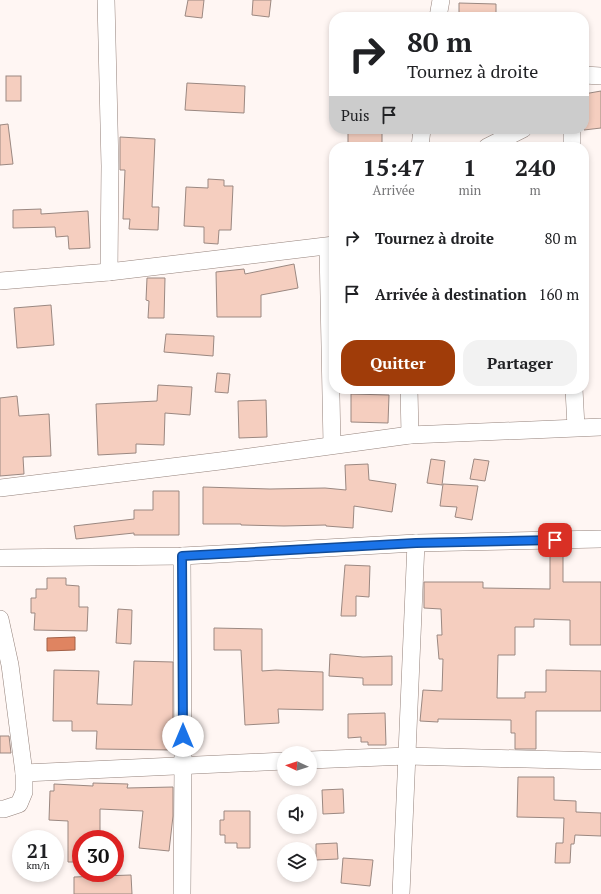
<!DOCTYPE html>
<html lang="fr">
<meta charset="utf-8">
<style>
:root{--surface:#fff;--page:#f2f2f2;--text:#202124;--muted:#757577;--accent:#a03c09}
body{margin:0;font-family:"PT Serif",serif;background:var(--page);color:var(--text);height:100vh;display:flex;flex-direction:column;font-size:15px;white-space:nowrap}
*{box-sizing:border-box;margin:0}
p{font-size:13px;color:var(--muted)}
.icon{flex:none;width:22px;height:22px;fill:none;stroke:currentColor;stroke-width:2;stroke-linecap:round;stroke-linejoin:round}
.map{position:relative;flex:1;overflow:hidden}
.drawer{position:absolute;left:329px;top:142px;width:260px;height:252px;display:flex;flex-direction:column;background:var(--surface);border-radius:16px;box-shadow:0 2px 6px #0003}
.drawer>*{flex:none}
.hud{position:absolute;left:329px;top:12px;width:260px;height:122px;border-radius:16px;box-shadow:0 2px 6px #0003;background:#fff;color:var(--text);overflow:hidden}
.needle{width:26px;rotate:274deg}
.tools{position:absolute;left:277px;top:746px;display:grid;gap:8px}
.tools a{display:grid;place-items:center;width:40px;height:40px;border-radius:50%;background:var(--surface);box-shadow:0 2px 6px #0003;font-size:20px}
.speed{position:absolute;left:12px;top:830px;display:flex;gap:8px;font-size:20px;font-weight:700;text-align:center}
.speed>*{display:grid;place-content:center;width:52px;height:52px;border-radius:50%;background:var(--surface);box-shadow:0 2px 6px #0003;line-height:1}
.speed small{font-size:10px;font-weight:400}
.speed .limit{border:6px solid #d22;background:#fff;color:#111}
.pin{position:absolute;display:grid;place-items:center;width:34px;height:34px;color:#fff;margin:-17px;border-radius:8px;box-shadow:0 2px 6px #0006}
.me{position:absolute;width:44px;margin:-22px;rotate:0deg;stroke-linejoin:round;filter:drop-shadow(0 0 3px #0008)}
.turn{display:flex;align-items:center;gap:14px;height:84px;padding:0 12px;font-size:18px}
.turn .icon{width:52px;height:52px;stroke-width:2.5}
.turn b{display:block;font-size:28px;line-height:34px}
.then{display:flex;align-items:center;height:38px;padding:0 12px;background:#0003;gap:8px;font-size:15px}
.eta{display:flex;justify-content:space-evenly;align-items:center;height:68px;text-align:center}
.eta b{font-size:24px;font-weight:700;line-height:28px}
.button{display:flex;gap:8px;margin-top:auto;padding:8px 12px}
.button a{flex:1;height:46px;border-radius:16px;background:var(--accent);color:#fff;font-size:16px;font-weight:700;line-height:46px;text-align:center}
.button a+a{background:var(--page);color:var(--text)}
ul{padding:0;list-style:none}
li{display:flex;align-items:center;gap:12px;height:56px;padding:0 12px}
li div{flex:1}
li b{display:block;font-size:15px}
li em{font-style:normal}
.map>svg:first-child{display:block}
</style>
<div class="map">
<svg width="601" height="894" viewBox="0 0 601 894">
<rect width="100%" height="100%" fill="#fff6f3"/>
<polygon fill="#df8461" stroke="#a26047" points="75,637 75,650 47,651 47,638"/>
<g fill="#f5cebf" stroke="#9b8881">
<polygon points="188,0 204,0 202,18 185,16"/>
<polygon points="253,0 271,0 269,17 252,15"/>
<polygon points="459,3 496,4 496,17 459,17"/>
<rect x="6" y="76" width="15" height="25"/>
<polygon points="187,83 245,86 244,113 185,110"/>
<polygon points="601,91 601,128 584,130 584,94"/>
<polygon points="8,124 13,164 0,165 0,125"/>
<polygon points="348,129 382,129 382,146 348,145"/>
<polygon points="120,137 155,139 152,207 159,207 158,230 129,229 130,219 123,219 125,170 120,170"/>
<polygon points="208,179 224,180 224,186 233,186 231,230 219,230 218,244 204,243 204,227 184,226 186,187 208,188"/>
<polygon points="41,209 41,214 88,211 90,248 69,249 68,236 56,237 55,227 13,228 13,210"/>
<polygon points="294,264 298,288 261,295 261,317 217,317 216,272 244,269 245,274"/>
<polygon points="147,278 165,278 164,318 148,318 149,301 146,300"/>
<polygon points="51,305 54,345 17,348 14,308"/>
<polygon points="166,334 214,336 213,356 164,352"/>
<polygon points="217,373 230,374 228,393 215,392"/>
<polygon points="158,385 192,387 190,415 165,413 164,445 136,444 136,453 98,455 96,404 157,401"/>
<polygon points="351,394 389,395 388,423 351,422"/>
<polygon points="17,396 19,416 49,414 51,456 23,457 24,474 0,476 0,398"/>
<polygon points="266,400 267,437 239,438 238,401"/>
<polygon points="431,459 445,461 442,485 427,483"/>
<polygon points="474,459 489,461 485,481 470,479"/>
<polygon points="368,464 369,480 396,484 392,512 354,506 353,528 326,526 326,525 284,526 241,525 241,524 203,524 203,487 270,489 325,488 346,490 345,465"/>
<polygon points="443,484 478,486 472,520 455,517 457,507 440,506"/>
<polygon points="153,491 179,491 179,535 134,535 134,533 76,539 74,526 134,519 134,510 153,510"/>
<polygon points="550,556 563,556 563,582 601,582 601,645 570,645 570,620 534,619 534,627 515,627 515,655 498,655 497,698 525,698 525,692 546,692 546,670 601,671 601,711 536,711 536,749 515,749 515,733 511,733 511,720 438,719 438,722 420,721 423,690 442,691 443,659 439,659 437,635 442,635 441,609 424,608 424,582 483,582 483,588 550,589"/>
<polygon points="345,565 370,566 369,597 356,596 356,616 341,616"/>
<polygon points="47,578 66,578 66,585 79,586 79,607 88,607 87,631 34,630 35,613 31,613 31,598 36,598 36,589 47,589"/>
<polygon points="118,609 132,610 131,644 116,643"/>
<polygon points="214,628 262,629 262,671 276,670 323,672 323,710 278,709 279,723 245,725 241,650 214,650"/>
<polygon points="330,654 363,657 392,656 392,685 363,685 363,678 329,676"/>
<polygon points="134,661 173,662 173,750 96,749 97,731 72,731 72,721 53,721 54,670 99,671 97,704 132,705"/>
<polygon points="385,713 386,745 368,745 368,742 361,742 361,737 348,738 348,714"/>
<polygon points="0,736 9,736 11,753 0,753"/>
<polygon points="518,777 554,777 554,800 576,801 576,812 601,813 601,836 575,835 574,844 571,844 570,863 555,863 556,843 563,843 564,818 517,817"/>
<polygon points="93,783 128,784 127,788 173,787 173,816 169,851 139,848 143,811 100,809 100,839 81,839 81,862 68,862 68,821 49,820 50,791 54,791 54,784 93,786"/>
<polygon points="343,789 344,813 323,814 322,790"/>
<polygon points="224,811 250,811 250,848 237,848 237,843 225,843 225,835 220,835 220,820 224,820"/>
<polygon points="337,843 338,859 316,860 316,844"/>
<polygon points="343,858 373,860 370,886 341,883"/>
<polygon points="131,875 132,894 74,894 74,877"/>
</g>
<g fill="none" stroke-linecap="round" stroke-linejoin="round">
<defs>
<g id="street">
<polyline points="106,0 110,166 109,272"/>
<polyline points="438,17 441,0"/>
<polyline points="584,75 601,76"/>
<polyline points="420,147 422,129"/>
<polyline points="487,147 523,129"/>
<polyline points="572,147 572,129"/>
<polyline points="328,247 332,445"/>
<polyline points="0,281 109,272 334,245"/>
<polyline points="409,389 410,435"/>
<polyline points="574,389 576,427"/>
<polyline points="0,488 220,461 410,435 601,427"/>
<polyline points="0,558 182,556 416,543 601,539"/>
<polyline points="0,619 10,665 24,773 24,792 19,804 4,809 0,809"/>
<polyline points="310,760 407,756 601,761"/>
<polyline points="24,773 284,761"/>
<polyline points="182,894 183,765 182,556"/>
<polyline points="401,894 416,543"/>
</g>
</defs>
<use href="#street" stroke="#95837c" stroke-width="18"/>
<use href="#street" stroke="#fff" stroke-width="17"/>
</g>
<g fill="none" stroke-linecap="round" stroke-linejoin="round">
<defs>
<polyline id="route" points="183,736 182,556 416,543 555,540"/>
</defs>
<use href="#route" stroke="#114b97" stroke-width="10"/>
<use href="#route" stroke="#1a73e8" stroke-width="7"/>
</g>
</svg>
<div class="tools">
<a><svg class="needle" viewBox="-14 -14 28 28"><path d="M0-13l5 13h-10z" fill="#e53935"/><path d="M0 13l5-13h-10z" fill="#757577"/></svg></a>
<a><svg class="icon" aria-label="sound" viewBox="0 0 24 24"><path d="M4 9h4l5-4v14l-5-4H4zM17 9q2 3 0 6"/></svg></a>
<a><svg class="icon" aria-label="layers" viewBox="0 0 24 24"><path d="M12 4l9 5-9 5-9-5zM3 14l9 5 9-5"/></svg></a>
</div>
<div class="speed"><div>21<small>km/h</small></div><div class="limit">30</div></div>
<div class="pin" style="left:555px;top:540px;background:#d93025"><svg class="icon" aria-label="arrive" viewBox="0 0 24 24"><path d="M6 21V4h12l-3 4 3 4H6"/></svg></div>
<svg class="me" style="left:183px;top:736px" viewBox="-20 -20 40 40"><circle r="19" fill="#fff"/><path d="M0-13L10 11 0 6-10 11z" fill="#1a73e8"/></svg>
<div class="hud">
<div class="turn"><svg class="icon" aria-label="right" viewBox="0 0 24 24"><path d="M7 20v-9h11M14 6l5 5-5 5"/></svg><div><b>80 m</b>Tournez à droite</div></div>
<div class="then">Puis<svg class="icon" aria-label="arrive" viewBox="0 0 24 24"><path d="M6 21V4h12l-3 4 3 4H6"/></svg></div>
</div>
<section class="drawer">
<div class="eta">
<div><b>15:47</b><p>Arrivée</p></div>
<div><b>1</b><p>min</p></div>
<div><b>240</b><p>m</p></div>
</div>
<ul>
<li><svg class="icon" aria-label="right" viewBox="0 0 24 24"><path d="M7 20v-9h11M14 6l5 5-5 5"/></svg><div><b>Tournez à droite</b></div><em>80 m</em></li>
<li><svg class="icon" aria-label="arrive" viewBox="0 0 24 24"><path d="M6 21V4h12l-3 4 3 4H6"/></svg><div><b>Arrivée à destination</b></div><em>160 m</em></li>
</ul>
<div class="button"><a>Quitter</a><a>Partager</a></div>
</section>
</div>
